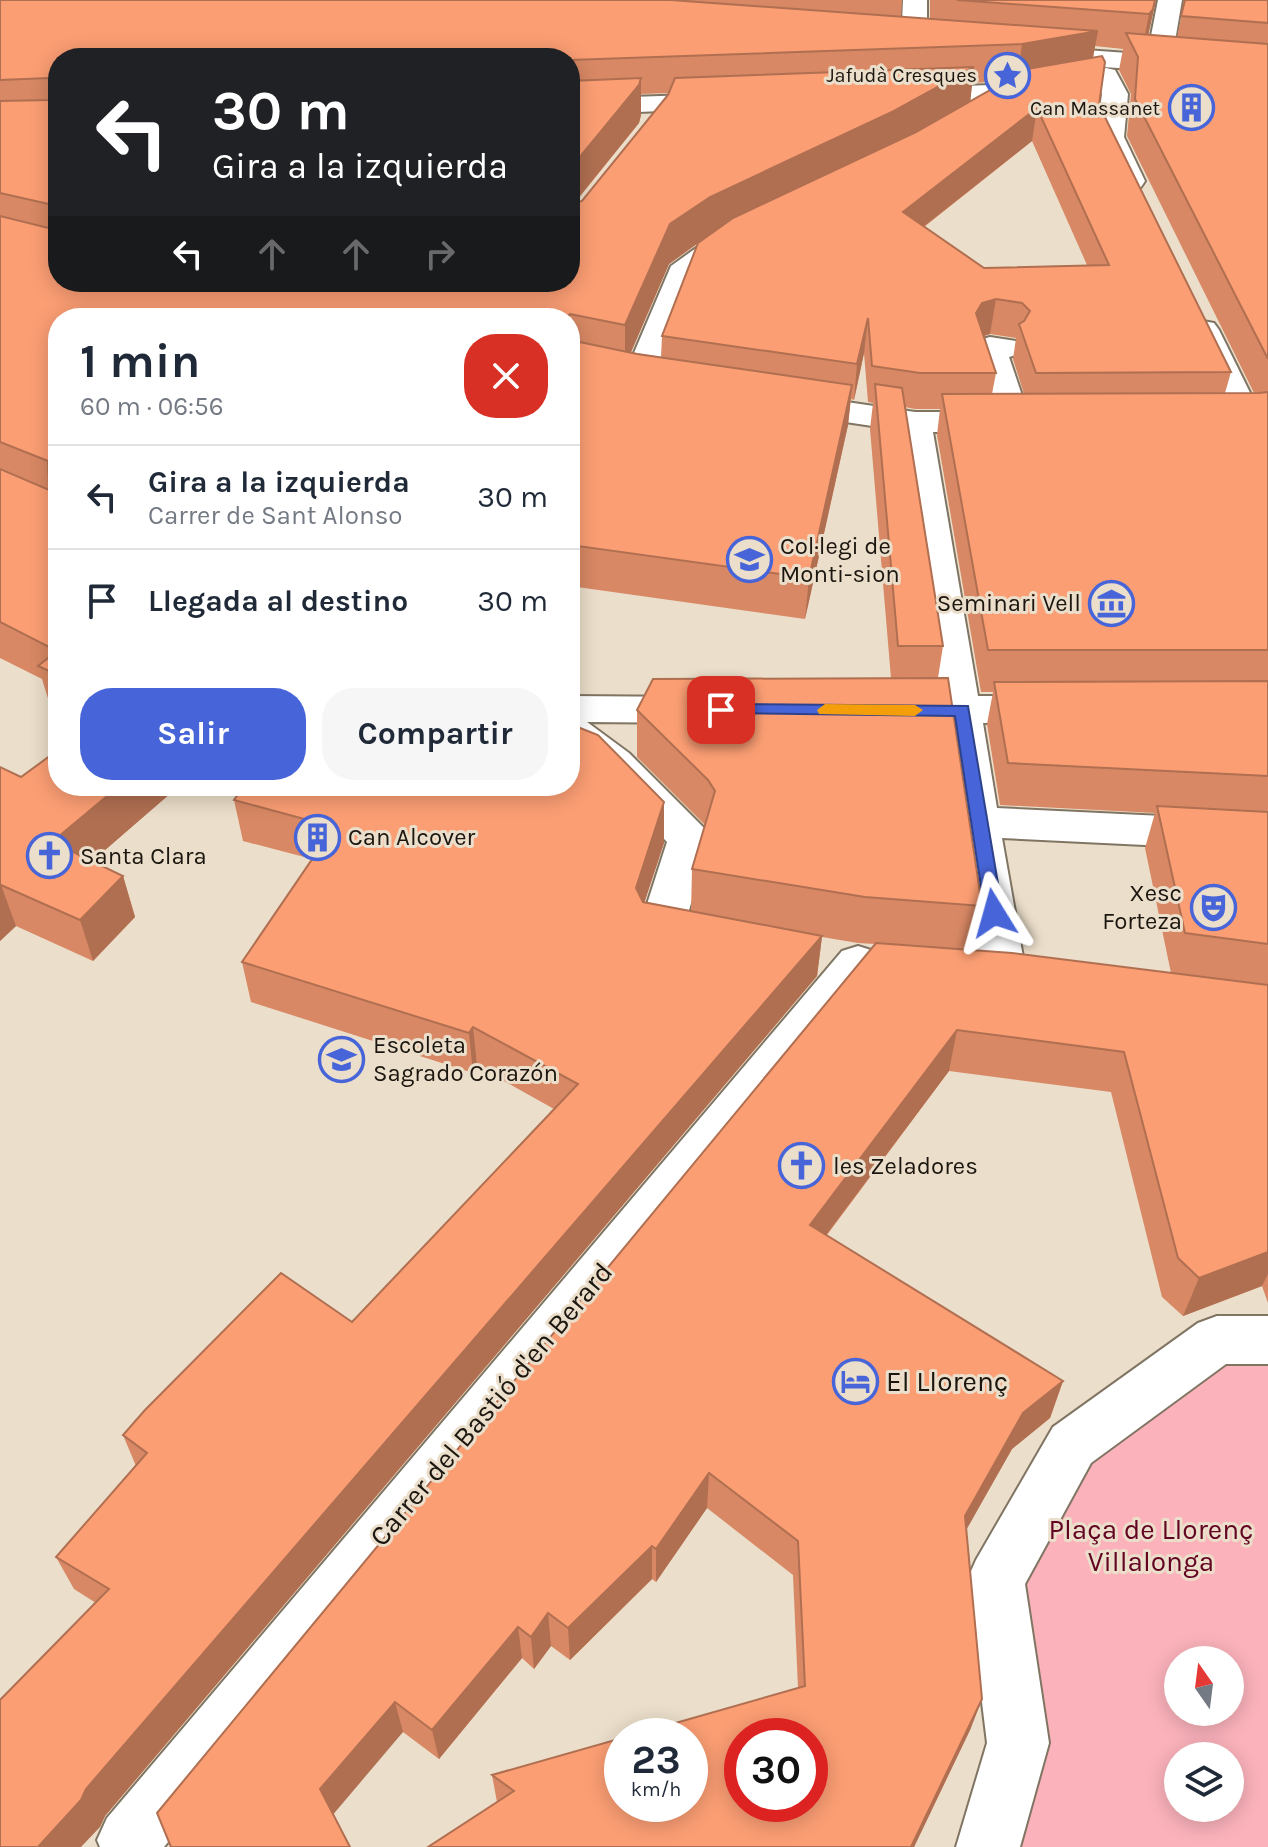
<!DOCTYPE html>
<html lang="es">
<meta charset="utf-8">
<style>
:root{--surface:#fff;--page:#f6f6f7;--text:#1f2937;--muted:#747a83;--line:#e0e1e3;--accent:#4765d8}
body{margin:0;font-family:Karla,sans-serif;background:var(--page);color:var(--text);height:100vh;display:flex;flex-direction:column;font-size:30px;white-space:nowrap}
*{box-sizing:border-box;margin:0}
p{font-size:26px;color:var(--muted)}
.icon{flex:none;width:44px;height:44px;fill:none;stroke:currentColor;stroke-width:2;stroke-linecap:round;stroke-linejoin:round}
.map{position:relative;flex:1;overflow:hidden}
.sheet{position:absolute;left:48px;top:308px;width:532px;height:488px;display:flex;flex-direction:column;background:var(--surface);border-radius:32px;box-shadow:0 4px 20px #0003}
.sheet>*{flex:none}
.guide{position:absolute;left:48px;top:48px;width:532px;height:244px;border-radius:32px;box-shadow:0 4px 20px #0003;background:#202124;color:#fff;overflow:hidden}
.needle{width:52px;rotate:346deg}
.buttons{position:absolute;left:1164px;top:1646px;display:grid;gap:16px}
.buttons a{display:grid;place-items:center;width:80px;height:80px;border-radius:50%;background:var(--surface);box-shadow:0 4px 20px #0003;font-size:40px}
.speed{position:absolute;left:604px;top:1718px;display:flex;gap:16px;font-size:40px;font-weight:700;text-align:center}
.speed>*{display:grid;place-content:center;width:104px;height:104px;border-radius:50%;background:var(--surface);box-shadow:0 4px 20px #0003;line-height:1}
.speed small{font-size:20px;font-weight:400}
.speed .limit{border:12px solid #d22;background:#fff;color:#111}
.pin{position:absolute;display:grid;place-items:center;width:68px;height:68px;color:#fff;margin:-34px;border-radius:16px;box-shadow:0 4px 12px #0006}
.me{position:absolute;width:88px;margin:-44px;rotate:352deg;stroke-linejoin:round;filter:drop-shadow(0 0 6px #0008)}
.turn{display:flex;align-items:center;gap:28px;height:168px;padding:0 32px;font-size:36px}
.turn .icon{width:104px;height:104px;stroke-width:2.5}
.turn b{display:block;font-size:56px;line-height:68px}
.lanes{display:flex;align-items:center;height:76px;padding:0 32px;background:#0003;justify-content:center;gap:40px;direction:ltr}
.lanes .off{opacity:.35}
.round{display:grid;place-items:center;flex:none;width:84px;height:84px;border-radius:32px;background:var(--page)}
.overview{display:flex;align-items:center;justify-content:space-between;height:136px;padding:0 32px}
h1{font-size:48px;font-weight:700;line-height:60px}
.cta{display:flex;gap:16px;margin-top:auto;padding:16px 32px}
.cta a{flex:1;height:92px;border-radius:32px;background:var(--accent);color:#fff;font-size:32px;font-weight:700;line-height:92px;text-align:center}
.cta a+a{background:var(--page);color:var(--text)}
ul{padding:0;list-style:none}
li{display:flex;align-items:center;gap:24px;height:104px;padding:0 32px;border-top:2px solid var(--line)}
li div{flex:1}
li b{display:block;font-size:30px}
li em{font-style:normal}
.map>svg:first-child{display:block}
</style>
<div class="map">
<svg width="1268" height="1847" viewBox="0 0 1268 1847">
<rect width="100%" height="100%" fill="#ebdeca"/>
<path fill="#fbb2bb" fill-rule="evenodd" d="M1268,1340V1847H988L996,1580L1072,1445ZM1178,1660H1230V1712H1178ZM1178,1756H1230V1808H1178Z"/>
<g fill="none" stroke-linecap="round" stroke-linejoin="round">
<defs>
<g id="street">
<polygon points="903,0 927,0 927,46 923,51 905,51 901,46"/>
<polygon points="1158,0 1182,0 1174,47 1167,56 1268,62 1268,78 1043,63 1034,60 1030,55 1034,50 1043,47 1142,54 1149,46"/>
<polygon points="1106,68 1115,70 1128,94 1124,137 1145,181 1141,187 1131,189 1121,187 1096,137 1102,94 1093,76 1097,70"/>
<polygon points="1044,79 1053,81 1057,87 1053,93 1017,100 910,104 901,102 897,96 901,90 910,88 1017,84"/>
<polygon points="721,94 730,96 734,102 730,108 570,115 570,99"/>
<polygon points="738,226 748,229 753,235 748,241 695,276 654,381 649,388 638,391 627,388 622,381 671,266 710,238"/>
<polygon points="1203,321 1214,323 1219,330 1264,421 1259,428 1247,431 1235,428 1230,421 1187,330 1192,323"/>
<polygon points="990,337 1016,341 1021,348 1016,355 1009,357 1031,422 1026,429 1014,432 933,432 978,696 1050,696 1064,700 1070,709 1064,718 1050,722 983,723 997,808 1268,821 1268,851 1002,838 1026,974 1019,986 1003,991 987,986 980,974 943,723 894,723 880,719 874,710 880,701 894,697 939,697 899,430 792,414 780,411 776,404 780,397 792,394 915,412 994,412 974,347 979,340"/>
<polygon points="570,696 698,697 712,701 718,710 712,719 698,723 587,722 629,753 704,828 710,839 687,917 715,923 721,935 715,947 699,952 645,941 639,929 667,842 601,773 570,750"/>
<polygon points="858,946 874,951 880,963 874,975 164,1847 100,1847 97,1840 107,1818 842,951"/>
<polygon points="1217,1316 1268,1316 1268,1364 1226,1364 1091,1463 1025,1584 1049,1743 1020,1847 956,1847 987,1743 967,1580 976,1560 1053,1427 1198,1323"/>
</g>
</defs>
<use href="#street" stroke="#807563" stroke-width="4"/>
<use href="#street" fill="#fff" fill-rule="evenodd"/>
</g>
<g fill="#d88864" fill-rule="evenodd">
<path d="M0,0H902L901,17L930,19V0H1156L1148,35L1177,37L1185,0H1268V1303L1262,1286L1183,1316L1162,1297L1111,1092L949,1071L827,1235L1063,1381L1050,1418L1012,1449L966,1529L982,1699L970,1730L914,1847H428L497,1802L492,1775L798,1688L793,1575L707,1508L656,1582L652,1579L570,1660L551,1646L534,1669L522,1658L439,1759L403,1732L171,1847L875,944L858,943L822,937L817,976L105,1816L100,1827L96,1603L74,1589L56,1557L136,1466L123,1435L352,1322L554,1109L477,1066L473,1073L251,1002L242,962L312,859L243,841L234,800L664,843L644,902L691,911L692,869L705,825L637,757V710L891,678L870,429L873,403L868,402L864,353L854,400L851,399L848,425L805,619L570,586V318H58V711L51,708L42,679L0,658ZM1095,46L1123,49L1119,70L1131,94L1127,136L1254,393H1225L1231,372L1099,105L1093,58ZM58,58H570V282H58ZM1006,81L970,102L972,83ZM669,93L582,201L574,204L639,123L641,115V94ZM1032,141L1087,265L984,268L924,227ZM711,234L662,336L661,357L631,352L669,264ZM990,334L1016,338L1013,359L1024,394H992L996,373L984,336ZM905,407L915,409H940L937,435L981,692H993L987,724L1000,805L1155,813L1145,848L1171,973L973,950L982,906L938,678L943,646Z"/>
<polygon points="0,767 21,777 58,786 179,786 92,861 123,876 135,917 93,961 16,926 0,941"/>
</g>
<g fill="#b06f51">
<polygon points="1156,0 1146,45 1142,50 1149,14"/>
<polygon points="1098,31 1091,68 1017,81 1022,44"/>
<polygon points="974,67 970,104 890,148 709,235 669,264 625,366 625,325 670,224 710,197"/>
<polygon points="641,78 641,115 639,123 570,208 570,169"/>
<polygon points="1037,108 1032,141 899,246 903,212"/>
<polygon points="996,299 990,334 977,338 976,313 982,303"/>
<polygon points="868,318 864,353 854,400 857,364"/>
<polygon points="852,385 848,425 805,619 809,578"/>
<polygon points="119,786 179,786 66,884 52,842"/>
<polygon points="664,802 664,843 636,928 636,888"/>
<polygon points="123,876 135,917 93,961 80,920"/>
<polygon points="1,885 16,926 0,941 0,886"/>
<polygon points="822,936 817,976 105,1816 100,1827 81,1847 38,1847 86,1789"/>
<polygon points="473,1027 477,1066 473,1073 469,1033"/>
<polygon points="957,1030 949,1071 805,1263 810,1225"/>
<polygon points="1268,1252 1268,1274 1262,1286 1183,1316 1199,1278"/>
<polygon points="1063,1381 1050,1418 1012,1449 955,1550 965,1516 1023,1413"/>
<polygon points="709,1473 707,1508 656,1582 656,1549"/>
<polygon points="652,1546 652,1579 570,1660 568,1628"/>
<polygon points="548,1613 551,1646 534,1669 531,1637"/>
<polygon points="518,1627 522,1658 439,1759 432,1730"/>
<polygon points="982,1699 970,1730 914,1847 911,1847"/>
<polygon points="395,1702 403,1732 331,1817 320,1789"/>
</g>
<g fill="#fb9e74" stroke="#b06f51" stroke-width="2" fill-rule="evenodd">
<polygon points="0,0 671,0 1098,31 1022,44 570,60 570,58 58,58 58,282 570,282 570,205 582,201 668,95 675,78 974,67 894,111 710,197 670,224 625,325 570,314 566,318 58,318 58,675 38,666 57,651 0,622 0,469 49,490 48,461 0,442 0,216 48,228 51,225 49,204 0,193 0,101 49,100 52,97 52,81 49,78 0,80"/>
<polygon points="957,0 1155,0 1153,9 1149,14"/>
<polygon points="1185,0 1268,0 1268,23 1181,16"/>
<polygon points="1126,33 1268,44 1268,359 1135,99 1138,57"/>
<path d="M1102,56L1105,62L1099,105L1231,372L1036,373L1019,324L1024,321L1030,311L1022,303L996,299L982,303L976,313L996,373H920L872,366L868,318L857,364L662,336L698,243L733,218L916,132L1027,69ZM1037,108L1109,265L984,268L903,212Z"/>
<polygon points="641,78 639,85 570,169 570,81"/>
<polygon points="570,340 637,354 852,385 809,578 570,545"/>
<polygon points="875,384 902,388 943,646 898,646"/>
<polygon points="1268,392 1268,650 988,650 942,394 1259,393"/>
<polygon points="948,678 982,906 865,897 692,869 715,791 708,780 637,710 653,679"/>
<polygon points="1268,681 1268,776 1008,763 994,682"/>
<polygon points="570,724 598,735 664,802 636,888 643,902 822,936 86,1789 81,1800 38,1847 0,1847 0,1700 109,1589 56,1557 147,1453 123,1435 145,1410 281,1273 352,1322 578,1084 473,1027 469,1033 242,962 334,827 234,800 244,786 570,786"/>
<polygon points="58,750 58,786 119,786 52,842 123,876 80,920 1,885 0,886 0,767 21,777"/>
<polygon points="1157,806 1268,812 1268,944 1185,933"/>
<path d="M876,943L1012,953L1268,985V1252L1199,1278L1178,1258L1124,1052L957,1030L810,1225L1063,1381L1023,1413L965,1516L982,1699L911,1847H428L514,1791L492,1775L622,1738V1804H690V1736H630L805,1686L798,1541L709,1473L656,1549L652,1546L568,1628L548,1613L531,1637L518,1627L432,1730L395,1702L320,1789L350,1847H171L157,1813ZM742,1736H810V1804H742Z"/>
</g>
<polygon fill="#4765d8" stroke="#2e428c" stroke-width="2" points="721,704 968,706 1003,913 1000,918 987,918 985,913 955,716 715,713 715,706"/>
<polygon fill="#f59e0b" points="825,704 915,705 923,710 915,716 819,714 817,710"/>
<defs>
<symbol id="sight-ring" viewBox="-11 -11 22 22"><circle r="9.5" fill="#ebdeca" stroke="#4765d8" stroke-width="1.5"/><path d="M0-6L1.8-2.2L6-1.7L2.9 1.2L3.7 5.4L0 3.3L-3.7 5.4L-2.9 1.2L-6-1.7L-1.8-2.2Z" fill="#4765d8"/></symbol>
<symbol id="building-ring" viewBox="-11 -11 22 22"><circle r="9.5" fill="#ebdeca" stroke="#4765d8" stroke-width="1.5"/><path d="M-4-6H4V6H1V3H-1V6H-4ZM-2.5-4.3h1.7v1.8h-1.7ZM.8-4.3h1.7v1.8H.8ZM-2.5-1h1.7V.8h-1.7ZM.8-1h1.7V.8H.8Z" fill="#4765d8"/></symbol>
<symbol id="school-ring" viewBox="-11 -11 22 22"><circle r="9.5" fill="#ebdeca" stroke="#4765d8" stroke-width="1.5"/><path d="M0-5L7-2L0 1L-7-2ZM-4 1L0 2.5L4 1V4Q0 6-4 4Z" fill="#4765d8"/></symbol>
<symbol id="museum-ring" viewBox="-11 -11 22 22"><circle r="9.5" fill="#ebdeca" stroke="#4765d8" stroke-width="1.5"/><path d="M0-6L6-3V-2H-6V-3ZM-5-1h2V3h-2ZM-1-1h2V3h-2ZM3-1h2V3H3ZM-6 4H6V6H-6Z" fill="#4765d8"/></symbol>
<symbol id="church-ring" viewBox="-11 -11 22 22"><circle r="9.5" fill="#ebdeca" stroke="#4765d8" stroke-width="1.5"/><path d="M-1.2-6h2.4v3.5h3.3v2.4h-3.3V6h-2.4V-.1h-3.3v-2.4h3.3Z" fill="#4765d8"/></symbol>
<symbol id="theatre-ring" viewBox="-11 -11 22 22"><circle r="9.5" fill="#ebdeca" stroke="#4765d8" stroke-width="1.5"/><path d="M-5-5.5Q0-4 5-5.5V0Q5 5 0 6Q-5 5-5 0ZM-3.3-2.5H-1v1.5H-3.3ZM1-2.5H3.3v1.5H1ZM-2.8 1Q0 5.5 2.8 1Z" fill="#4765d8"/></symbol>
<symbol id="hotel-ring" viewBox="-11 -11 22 22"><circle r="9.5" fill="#ebdeca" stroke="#4765d8" stroke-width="1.5"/><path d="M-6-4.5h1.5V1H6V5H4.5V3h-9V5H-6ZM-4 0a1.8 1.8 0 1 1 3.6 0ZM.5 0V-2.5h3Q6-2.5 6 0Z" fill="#4765d8"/></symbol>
</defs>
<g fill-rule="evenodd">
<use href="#sight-ring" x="982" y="50" width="51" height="51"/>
<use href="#building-ring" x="1166" y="82" width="51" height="51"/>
<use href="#school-ring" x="724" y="534" width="51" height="51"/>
<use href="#museum-ring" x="1086" y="578" width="51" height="51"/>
<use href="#building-ring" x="292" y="812" width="51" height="51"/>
<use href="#church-ring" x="24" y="830" width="51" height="51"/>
<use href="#theatre-ring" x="1188" y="882" width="51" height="51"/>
<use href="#school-ring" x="316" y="1034" width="51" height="51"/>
<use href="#church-ring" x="776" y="1140" width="51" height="51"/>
<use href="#hotel-ring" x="830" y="1356" width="51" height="51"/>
</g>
<g text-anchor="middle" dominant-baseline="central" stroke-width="6" stroke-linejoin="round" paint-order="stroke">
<g font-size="20" fill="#1b160f" stroke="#ebdeca" text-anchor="end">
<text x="977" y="75">Jafudà Cresques</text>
<text x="1160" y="108">Can Massanet</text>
</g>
<g font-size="24" fill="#1b160f" stroke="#ebdeca" text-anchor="start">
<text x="780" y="546">Col·legi de<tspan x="780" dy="28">Monti-sion</tspan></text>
<text x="1081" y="603" text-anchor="end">Seminari Vell</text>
<text x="348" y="837">Can Alcover</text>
<text x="80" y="856">Santa Clara</text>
<text x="1182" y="893" text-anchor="end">Xesc<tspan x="1182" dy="28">Forteza</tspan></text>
<text x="373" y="1045">Escoleta<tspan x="373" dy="28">Sagrado Corazón</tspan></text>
<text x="833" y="1166">les Zeladores</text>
</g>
<g font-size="28" fill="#1b160f" stroke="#ebdeca" text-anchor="start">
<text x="886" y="1381">El Llorenç</text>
</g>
<g font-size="28" fill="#1b160f" stroke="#ebdeca">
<text transform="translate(491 1404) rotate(-50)">Carrer del Bastió d'en Berard</text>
</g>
<g font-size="28" fill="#630423" stroke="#ebdeca">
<text x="1151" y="1529">Plaça de Llorenç<tspan x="1151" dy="32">Villalonga</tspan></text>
</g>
</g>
</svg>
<div class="buttons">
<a><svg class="needle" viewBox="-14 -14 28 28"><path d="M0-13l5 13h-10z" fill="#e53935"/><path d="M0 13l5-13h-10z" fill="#747a83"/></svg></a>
<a><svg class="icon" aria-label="layers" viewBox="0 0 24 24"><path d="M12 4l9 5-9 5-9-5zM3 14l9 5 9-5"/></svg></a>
</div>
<div class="speed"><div>23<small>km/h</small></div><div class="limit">30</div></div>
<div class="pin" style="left:721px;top:710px;background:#d93025"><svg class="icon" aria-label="arrive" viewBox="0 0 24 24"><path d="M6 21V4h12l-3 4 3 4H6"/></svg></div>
<svg class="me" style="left:994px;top:913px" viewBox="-20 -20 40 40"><path d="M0-17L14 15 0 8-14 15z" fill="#4765d8" stroke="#fff" stroke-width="4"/></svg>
<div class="guide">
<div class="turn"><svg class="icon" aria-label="left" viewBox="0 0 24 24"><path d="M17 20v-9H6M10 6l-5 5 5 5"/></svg><div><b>30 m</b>Gira a la izquierda</div></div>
<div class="lanes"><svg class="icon" aria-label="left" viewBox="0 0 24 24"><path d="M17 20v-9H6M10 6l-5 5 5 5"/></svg><svg class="icon off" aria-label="ahead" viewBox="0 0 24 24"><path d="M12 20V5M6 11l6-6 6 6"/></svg><svg class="icon off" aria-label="ahead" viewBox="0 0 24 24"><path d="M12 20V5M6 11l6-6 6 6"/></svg><svg class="icon off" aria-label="right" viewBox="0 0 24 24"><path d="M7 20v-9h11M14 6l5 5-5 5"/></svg></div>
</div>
<section class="sheet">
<div class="overview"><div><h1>1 min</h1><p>60 m · 06:56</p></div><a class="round" style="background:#d93025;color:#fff"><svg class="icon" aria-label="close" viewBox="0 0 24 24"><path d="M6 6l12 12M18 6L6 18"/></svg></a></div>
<ul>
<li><svg class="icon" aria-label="left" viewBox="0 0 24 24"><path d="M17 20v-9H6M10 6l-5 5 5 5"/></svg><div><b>Gira a la izquierda</b><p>Carrer de Sant Alonso</p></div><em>30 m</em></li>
<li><svg class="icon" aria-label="arrive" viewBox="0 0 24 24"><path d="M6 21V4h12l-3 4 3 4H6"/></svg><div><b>Llegada al destino</b></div><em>30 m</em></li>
</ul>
<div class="cta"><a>Salir</a><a>Compartir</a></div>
</section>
</div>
